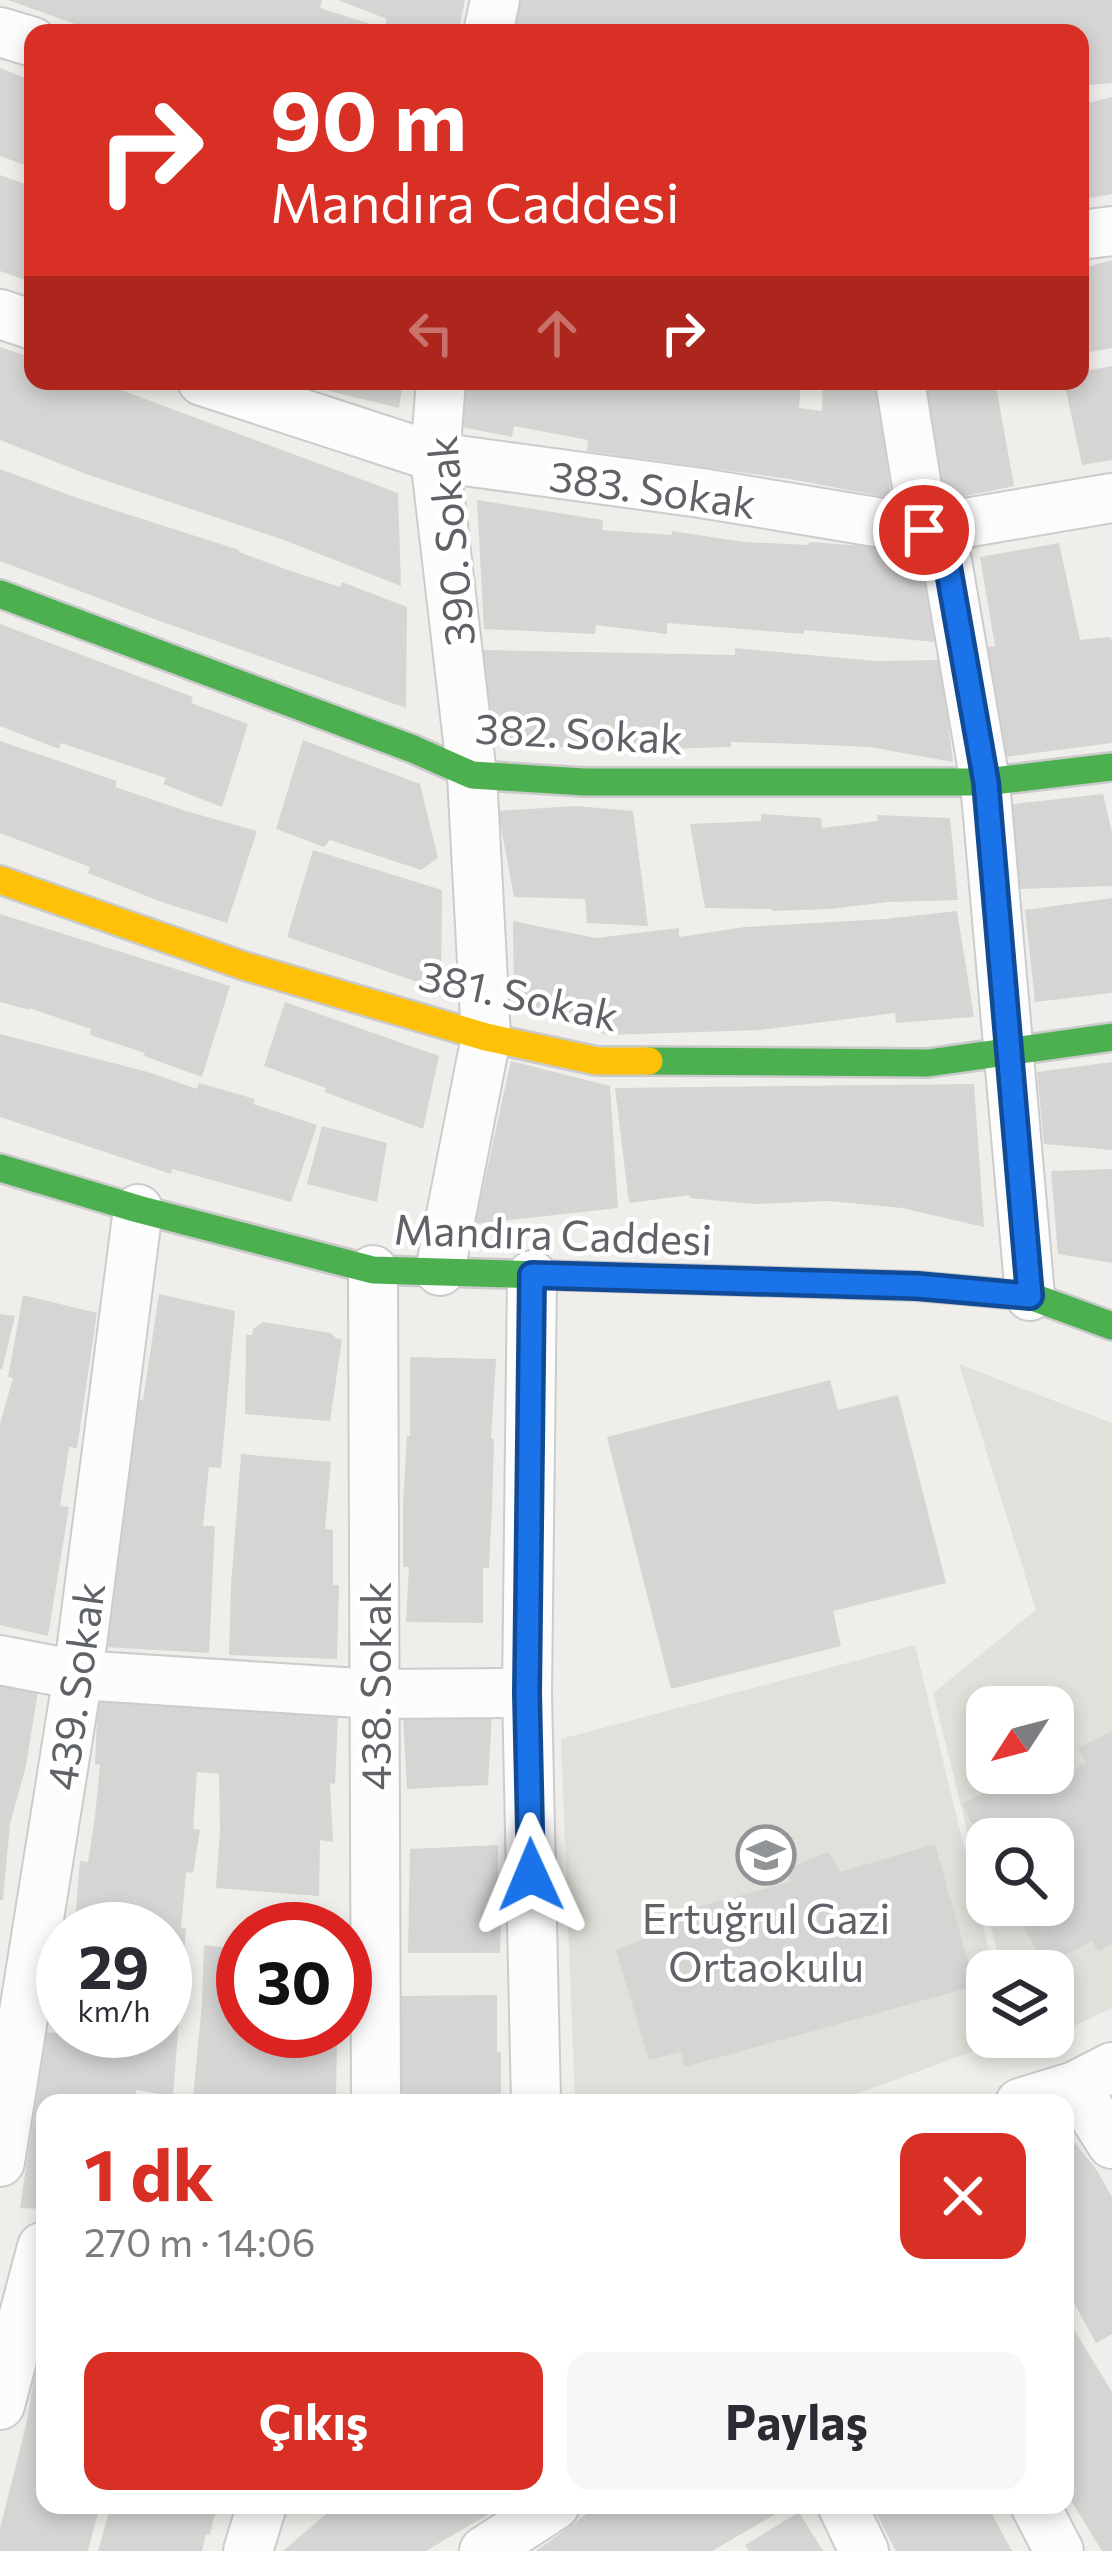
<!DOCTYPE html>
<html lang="tr">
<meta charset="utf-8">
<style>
:root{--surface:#fff;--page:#f7f7f7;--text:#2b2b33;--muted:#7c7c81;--accent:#d93025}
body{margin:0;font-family:Commissioner,sans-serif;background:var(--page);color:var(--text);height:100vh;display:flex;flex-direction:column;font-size:45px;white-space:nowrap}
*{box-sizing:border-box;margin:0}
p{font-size:39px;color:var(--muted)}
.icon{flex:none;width:66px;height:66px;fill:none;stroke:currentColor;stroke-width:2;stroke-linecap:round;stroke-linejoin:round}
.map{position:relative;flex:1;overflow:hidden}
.details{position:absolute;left:36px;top:2094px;width:1038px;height:420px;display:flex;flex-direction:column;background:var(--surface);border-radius:24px;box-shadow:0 6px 18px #0003}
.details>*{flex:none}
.hud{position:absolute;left:24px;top:24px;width:1065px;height:366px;border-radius:24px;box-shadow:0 6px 18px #0003;background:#d93025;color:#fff;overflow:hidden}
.needle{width:78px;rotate:234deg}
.tools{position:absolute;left:966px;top:1686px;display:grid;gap:24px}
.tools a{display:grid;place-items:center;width:108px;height:108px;border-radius:24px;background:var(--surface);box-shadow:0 6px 18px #0003;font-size:60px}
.speed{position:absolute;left:36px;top:1902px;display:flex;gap:24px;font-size:60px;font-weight:700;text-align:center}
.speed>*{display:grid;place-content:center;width:156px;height:156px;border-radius:50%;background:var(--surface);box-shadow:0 6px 18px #0003;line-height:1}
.speed small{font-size:30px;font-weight:400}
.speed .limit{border:18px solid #d22;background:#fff;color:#111}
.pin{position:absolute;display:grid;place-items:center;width:102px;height:102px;color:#fff;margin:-51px;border:6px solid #fff;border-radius:50%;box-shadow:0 3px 12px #0007}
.me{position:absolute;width:132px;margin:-66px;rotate:359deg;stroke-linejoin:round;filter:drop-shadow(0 0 9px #0008)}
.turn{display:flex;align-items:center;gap:42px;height:252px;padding:0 48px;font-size:54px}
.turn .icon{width:156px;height:156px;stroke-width:2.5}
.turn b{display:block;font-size:84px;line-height:102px}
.lanes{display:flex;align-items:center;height:114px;padding:0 48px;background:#0003;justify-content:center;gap:60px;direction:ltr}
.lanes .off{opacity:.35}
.round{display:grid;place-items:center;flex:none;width:126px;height:126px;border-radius:24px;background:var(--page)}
.summary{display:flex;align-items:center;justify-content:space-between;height:204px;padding:0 48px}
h1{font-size:72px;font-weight:700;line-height:90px;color:var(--accent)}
.button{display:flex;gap:24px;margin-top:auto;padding:24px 48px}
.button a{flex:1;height:138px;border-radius:24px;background:var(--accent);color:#fff;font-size:48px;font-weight:700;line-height:138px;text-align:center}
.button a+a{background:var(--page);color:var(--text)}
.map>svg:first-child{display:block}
</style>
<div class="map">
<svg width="1112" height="2551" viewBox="0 0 1112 2551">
<rect width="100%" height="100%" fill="#efeeea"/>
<g fill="#e2e0da" fill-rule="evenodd">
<path d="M959,1364L1112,1423V2008L1053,2036V1971H1002L933,1693L1036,1610ZM987,1707H1053V1773H987ZM987,1839H1053V1905H987Z"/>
<polygon points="915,1645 994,1971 987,1971 987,2037 1010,2038 831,2103 575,2103 561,1739"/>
</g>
<g fill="#d6d5d3">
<polygon points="8,0 320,0 322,1 320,8 383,28 381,33 100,33"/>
<polygon points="338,0 465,0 458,33 395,33 396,28 385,25 387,19"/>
<polygon points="520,0 1112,0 1112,83 1080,86 1080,33 514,33"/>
<polygon points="0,68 33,81 33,168 0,156"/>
<polygon points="1112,97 1112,194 1080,200 1080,105"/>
<polygon points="0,175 33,187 33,283 0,271"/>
<polygon points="1112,260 1112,348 1080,354 1080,269"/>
<polygon points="0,347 33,358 33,381 97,381 398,493 401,586 284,540 86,474 0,440"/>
<polygon points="1112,366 1112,460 1082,465 1064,381 1080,381 1080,372"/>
<polygon points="403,381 399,408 333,392 302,382"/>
<polygon points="460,381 752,381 801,387 799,408 822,411 823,381 879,381 891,498 790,479 587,451 588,440 514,426 512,437 456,426"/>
<polygon points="917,381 995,381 1014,486 941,501"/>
<polygon points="0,469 80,499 239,550 239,552 288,570 340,587 342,582 407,607 406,708 157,620 0,561"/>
<polygon points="477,500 603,520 602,530 672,535 672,531 744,542 809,545 809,542 919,550 946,643 804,630 804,634 667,623 667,634 596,625 595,634 484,629"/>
<polygon points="1059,543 1080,640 1110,637 1112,640 1112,743 1005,757 986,647 995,646 980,557"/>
<polygon points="0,624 193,697 191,703 248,724 222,807 163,784 166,778 61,743 59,749 0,726"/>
<polygon points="735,648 875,661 941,660 953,762 870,747 802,744 731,742 731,747 662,749 662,751 586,741 586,748 493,745 479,720 478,650 735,655"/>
<polygon points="303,740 420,784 438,858 421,870 330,840 324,847 276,829"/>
<polygon points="0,741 117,781 115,787 186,811 257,831 227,923 159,901 88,873 90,867 0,833"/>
<polygon points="1103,794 1112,833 1112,886 1018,889 1005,805"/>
<polygon points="576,806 633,811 648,926 587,923 585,899 514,897 498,811"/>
<polygon points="761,814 821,818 822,828 878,821 877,815 950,818 958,900 888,902 830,909 772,911 772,909 705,908 690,824 761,821"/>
<polygon points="313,850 442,890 441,990 287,937"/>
<polygon points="1112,898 1112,993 1035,1002 1025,910"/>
<polygon points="957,911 974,1017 896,1023 895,1013 761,1030 608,1035 514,1009 513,921 596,938 679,928 679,937 745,927 885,919"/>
<polygon points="0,914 230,986 202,1077 144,1056 145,1053 90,1035 91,1029 29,1008 29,1010 0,1002"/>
<polygon points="285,1002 439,1056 423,1129 325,1092 326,1088 264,1066"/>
<polygon points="0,1034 148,1072 197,1089 199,1083 255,1099 253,1104 317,1125 291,1202 172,1169 171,1174 0,1117"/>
<polygon points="511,1061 610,1086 618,1208 475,1224"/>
<polygon points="1112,1062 1112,1150 1044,1144 1037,1072"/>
<polygon points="974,1084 984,1227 902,1208 829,1201 755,1204 690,1198 690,1195 629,1203 615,1088"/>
<polygon points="322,1126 387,1143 377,1202 307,1184"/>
<polygon points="1112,1169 1112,1263 1058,1254 1051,1171"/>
<polygon points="159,1294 235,1311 221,1468 209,1467 203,1526 215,1526 209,1653 104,1647 119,1521 122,1521 131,1463 126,1463 134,1399 143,1400"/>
<polygon points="23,1295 97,1313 77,1448 69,1447 60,1506 69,1507 48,1636 0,1625 0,1424 13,1378 8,1377"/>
<polygon points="0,1314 15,1316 2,1369 0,1369"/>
<polygon points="263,1322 331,1333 336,1338 342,1339 330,1421 245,1414 246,1335 252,1335 253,1329"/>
<polygon points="410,1357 496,1359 491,1439 494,1439 492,1507 489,1568 483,1568 483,1623 406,1622 409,1567 403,1567 403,1505 407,1436 410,1436"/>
<polygon points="830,1380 838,1410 898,1395 946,1583 833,1611 841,1646 671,1689 607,1437"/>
<polygon points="241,1454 331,1462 325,1529 333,1530 333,1585 339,1585 337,1659 229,1655 231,1586"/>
<polygon points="0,1684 38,1691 26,1766 10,1824 3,1900 0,1900"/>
<polygon points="98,1695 338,1714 335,1784 330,1783 333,1842 320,1840 319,1896 216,1888 220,1831 219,1774 197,1772 193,1829 200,1830 193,1873 186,1872 181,1928 186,1928 173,2096 136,2090 135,2101 126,2100 126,2103 45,2103 45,2209 20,2208 46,2032 86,2035 87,2031 165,2031 165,1929 67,1929 68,1920 75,1920 80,1861 88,1862 95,1817 100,1765 95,1764"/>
<polygon points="492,1714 488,1785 407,1789 403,1717"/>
<polygon points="1112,1731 1112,1944 1098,1951 1092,1941 1044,1966 1013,1905 1053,1905 1053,1839 987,1839 987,1853 962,1804 1011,1779 1007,1773 1053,1773 1056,1778 1086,1763 1078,1748"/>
<polygon points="935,1844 975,1986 684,2067 681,2052 649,2060 616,1950 657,1934 649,1920 790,1882 788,1868 829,1852 840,1872"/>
<polygon points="498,1845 498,1895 502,1895 500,1953 408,1953 410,1849"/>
<polygon points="204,1945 243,1949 243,2031 337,2031 336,2103 248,2103 193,2098 202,2003"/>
<polygon points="497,1995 497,2052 501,2052 501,2103 397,2103 396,1996"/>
<polygon points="1065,2131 1096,2169 1112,2197 1112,2334 1096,2343 1065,2287"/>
<polygon points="1065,2315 1112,2392 1112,2551 1102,2551 1065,2491"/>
<polygon points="44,2339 45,2505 100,2505 88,2551 0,2551 0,2528 27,2421 36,2365"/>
<polygon points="117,2505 217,2505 210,2535 206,2534 202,2551 98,2551 110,2508 116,2510"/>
<polygon points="337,2505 504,2505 426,2551 283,2551"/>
<polygon points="599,2505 791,2505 712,2551 536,2551"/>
<polygon points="872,2505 987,2505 1012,2551 896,2551"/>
<polygon points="799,2512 823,2551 749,2551 745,2545"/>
</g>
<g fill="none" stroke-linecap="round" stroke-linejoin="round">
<defs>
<g id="street">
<polyline points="0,32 33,42"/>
<polyline points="488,33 495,0"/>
<polyline points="1080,235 1112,231"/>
<polyline points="0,314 33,325"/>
<polyline points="202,381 435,457 701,493 924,530 1112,498"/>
<polyline points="900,381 924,530 947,561 985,782 1030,1296"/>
<polyline points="373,1270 376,2103"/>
<polyline points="440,1271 486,1037 472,775 435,457 441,381"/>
<polyline points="532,1275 527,1693 536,2103"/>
<polyline points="0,1660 78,1675 374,1694 527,1693"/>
<polyline points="1075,2086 1112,2144"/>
<polyline points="1020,2103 1075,2086 1112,2067"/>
<polyline points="0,2162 78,1675 138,1209"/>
<polyline points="0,2405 42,2247"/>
<polyline points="842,2505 864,2551"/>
<polyline points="1035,2505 1059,2551"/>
<polyline points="248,2551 262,2505"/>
<polyline points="484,2551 555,2505"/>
</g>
<g id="fast">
<polyline points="0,594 413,749 472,775 584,782 985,782 1112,767"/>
<polyline points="649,1061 928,1063 1112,1037"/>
<polyline points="0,1168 138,1209 373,1270 917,1286 1030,1296 1112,1326"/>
</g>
<polyline id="slow" points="0,880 244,966 486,1037 597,1061 649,1061"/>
</defs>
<use href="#street" stroke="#cbcccc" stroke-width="52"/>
<use href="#fast" stroke="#cacacb" stroke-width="32"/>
<use href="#slow" stroke="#cacacb" stroke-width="32"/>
<use href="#street" stroke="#fdfcfc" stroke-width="48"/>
<use href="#fast" stroke="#4caf50" stroke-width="27"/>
<use href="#slow" stroke="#ffc107" stroke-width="27"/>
</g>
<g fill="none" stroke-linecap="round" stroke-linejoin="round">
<defs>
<polyline id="route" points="531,1875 527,1693 532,1275 917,1286 1030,1296 986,782 947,561 924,530"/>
</defs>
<use href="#route" stroke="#114b97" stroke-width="30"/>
<use href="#route" stroke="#1a73e8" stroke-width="21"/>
</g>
<defs>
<symbol id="school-ring" viewBox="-11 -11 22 22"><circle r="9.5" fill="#fff" stroke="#919496" stroke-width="1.5"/><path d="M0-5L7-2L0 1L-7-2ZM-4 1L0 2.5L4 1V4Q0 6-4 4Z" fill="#919496"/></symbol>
</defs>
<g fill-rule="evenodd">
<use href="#school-ring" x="733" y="1822" width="66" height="66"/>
</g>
<g text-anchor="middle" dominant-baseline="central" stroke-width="9" stroke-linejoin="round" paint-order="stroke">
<g font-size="42" fill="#5f6368" stroke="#fff">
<text transform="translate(653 488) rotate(8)">383. Sokak</text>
<text transform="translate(449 541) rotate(-95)">390. Sokak</text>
<text transform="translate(579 732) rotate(3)">382. Sokak</text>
<text transform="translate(519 994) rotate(12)">381. Sokak</text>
<text transform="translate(553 1233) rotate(2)">Mandıra Caddesi</text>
<text transform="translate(74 1686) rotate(-82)">439. Sokak</text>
<text transform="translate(374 1686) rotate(-90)">438. Sokak</text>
</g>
<g font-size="42" fill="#5f6368" stroke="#fff">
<text x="766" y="1917">Ertuğrul Gazi<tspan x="766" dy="48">Ortaokulu</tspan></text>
</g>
</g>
</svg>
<div class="tools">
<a><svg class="needle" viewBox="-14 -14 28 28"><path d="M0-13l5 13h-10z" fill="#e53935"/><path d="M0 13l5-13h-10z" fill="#7c7c81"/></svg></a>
<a><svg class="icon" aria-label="search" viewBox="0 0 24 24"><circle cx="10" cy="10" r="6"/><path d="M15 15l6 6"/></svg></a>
<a><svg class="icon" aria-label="layers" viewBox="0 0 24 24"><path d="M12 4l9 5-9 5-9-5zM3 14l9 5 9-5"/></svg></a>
</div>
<div class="speed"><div>29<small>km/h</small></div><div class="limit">30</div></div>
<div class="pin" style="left:924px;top:530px;background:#d93025"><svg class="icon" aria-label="arrive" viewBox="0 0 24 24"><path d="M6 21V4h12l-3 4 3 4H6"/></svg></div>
<svg class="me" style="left:531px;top:1875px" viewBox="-20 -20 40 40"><path d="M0-17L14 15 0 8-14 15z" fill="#1a73e8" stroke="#fff" stroke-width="4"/></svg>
<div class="hud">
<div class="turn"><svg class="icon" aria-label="right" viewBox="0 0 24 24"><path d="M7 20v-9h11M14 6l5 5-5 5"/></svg><div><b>90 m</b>Mandıra Caddesi</div></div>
<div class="lanes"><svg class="icon off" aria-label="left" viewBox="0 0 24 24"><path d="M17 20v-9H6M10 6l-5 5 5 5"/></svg><svg class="icon off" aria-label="ahead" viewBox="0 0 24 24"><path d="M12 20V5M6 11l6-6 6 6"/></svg><svg class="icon" aria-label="right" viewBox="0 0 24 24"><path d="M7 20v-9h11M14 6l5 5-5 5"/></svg></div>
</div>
<section class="details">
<div class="summary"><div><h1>1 dk</h1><p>270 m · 14:06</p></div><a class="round" style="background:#d93025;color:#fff"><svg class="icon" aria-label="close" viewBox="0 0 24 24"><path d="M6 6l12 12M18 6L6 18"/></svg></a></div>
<div class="button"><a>Çıkış</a><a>Paylaş</a></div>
</section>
</div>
